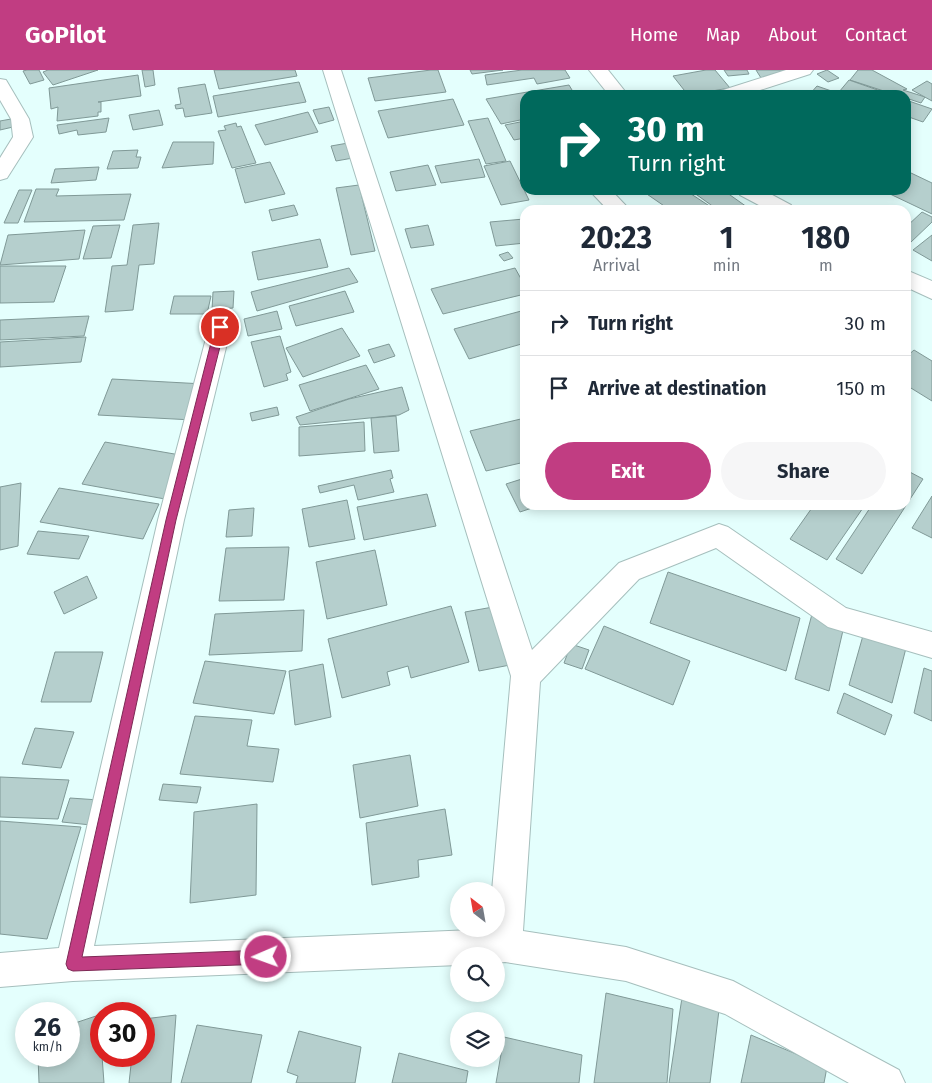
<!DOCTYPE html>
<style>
:root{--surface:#fff;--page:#f6f6f7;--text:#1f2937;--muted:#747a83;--line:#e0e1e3;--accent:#c13d82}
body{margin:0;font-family:"Fira Sans",sans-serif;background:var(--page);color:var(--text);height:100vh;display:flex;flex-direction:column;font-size:19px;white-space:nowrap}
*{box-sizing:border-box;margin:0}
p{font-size:16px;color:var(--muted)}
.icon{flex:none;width:28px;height:28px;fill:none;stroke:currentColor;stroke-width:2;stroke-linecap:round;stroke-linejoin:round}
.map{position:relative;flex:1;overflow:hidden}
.side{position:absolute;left:520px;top:135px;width:391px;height:305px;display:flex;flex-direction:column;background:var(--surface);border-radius:15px;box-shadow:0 2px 12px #0003}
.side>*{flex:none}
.top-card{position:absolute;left:520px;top:20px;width:391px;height:105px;border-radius:15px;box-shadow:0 2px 12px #0003;background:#00695c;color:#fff;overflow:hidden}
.needle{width:32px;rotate:329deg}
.fabs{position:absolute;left:450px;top:812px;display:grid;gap:10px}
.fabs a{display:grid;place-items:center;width:55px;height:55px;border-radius:50%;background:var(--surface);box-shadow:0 2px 12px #0003;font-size:25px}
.speed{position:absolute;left:15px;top:932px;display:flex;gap:10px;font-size:25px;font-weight:700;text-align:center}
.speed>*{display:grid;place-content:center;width:65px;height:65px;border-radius:50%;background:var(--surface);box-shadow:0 2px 12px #0003;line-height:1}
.speed small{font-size:12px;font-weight:400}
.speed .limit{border:8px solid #d22;background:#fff;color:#111}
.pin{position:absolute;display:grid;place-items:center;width:42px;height:42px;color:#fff;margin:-21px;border:2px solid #fff;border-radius:50%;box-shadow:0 1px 5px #0007}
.me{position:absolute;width:55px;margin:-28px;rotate:268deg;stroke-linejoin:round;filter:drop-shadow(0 0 4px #0008)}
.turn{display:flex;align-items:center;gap:18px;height:105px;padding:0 25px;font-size:22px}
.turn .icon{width:65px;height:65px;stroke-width:2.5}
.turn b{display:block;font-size:35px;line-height:42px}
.eta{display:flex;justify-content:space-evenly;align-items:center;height:85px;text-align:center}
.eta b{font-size:30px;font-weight:700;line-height:35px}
.cta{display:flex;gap:10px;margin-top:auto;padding:10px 25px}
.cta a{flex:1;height:58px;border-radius:30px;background:var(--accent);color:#fff;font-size:20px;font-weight:700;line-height:58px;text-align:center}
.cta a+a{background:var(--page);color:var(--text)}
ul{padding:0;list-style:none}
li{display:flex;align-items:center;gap:15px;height:65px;padding:0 25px;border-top:1px solid var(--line)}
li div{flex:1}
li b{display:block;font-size:19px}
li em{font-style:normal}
header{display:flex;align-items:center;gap:30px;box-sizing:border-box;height:70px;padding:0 25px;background:var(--accent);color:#fff}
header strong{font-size:24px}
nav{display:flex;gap:28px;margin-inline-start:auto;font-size:18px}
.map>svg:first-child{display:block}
</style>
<header>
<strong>GoPilot</strong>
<nav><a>Home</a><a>Map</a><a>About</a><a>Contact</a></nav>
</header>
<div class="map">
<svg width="932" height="1013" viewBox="0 0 932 1013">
<rect width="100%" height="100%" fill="#e4fffd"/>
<g fill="#b5cfcd" stroke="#809997">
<polygon points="27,0 39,0 44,10 30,14 23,1"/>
<polygon points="48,0 98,0 53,15 43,2"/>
<polygon points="142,0 153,0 155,15 145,17"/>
<polygon points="214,0 295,0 297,6 219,19"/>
<polygon points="431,0 438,0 446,22 375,31 368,8"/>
<polygon points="470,0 503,0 472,4"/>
<polygon points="522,0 565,0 570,8 537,14 534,8 487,15 485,5"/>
<polygon points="706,0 715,0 730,18 688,25 673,6"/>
<polygon points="724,0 747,0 749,4 728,6"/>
<polygon points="756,0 786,0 761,8"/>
<polygon points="827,0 839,8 828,12 817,4"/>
<polygon points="858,0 872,0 907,19 903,20 925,27 921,33 906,28 906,25 896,25 850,10"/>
<polygon points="138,5 141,26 98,32 101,32 101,42 98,42 98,46 57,51 58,37 51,39 49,18"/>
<polygon points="849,10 892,25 847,25 839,22"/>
<polygon points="927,11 932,14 932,31 912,20"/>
<polygon points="299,12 306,32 218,47 213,26"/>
<polygon points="205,14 212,43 185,47 183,38 176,39 175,35 181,34 178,18"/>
<polygon points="569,15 575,25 525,25 525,49 501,54 486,29"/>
<polygon points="817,16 843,25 809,25"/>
<polygon points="453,29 464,55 388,68 378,41"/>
<polygon points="906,30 932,39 923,52 906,46"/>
<polygon points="329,37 334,50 319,54 313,40"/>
<polygon points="159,40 163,55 133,60 129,45"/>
<polygon points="308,42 318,62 265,75 255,55"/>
<polygon points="109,48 106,62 78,65 77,60 59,64 57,55"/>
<polygon points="488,48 506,91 486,94 468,51"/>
<polygon points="11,49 13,57 0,60 0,51"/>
<polygon points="525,51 525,68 514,70 505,55"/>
<polygon points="236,53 237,57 241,56 256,93 232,98 218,61 226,60 224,56"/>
<polygon points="173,72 214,72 213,94 162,98"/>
<polygon points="348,73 353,88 336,91 331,76"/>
<polygon points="138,80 136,87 141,87 138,98 107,99 113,81"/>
<polygon points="479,89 485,107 441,113 435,96"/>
<polygon points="510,91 529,130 501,135 484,96"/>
<polygon points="270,92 285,124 245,133 235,99"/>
<polygon points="428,95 436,115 396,121 390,102"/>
<polygon points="99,97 96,110 51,113 55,99"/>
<polygon points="911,103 932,113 932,144 890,124 894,120 906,120 906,108"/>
<polygon points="359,115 375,181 351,185 336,118"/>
<polygon points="36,119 59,119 56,126 131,124 124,150 24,152"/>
<polygon points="19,120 32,120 18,153 4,153"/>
<polygon points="641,120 685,120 714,139 670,140"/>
<polygon points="690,120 723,120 747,137 742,140 718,140"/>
<polygon points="294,135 298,145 272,151 269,140"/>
<polygon points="922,142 932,147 932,152 910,173 906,172 906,157"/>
<polygon points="524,149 525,173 496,176 490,152"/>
<polygon points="159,153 154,194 139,195 133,240 105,242 112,196 127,195 133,155"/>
<polygon points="120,155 111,188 83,189 93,156"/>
<polygon points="428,155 434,175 411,178 405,159"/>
<polygon points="85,160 79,189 0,195 8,165"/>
<polygon points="932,165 932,191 913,180"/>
<polygon points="320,169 328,197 258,210 252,182"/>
<polygon points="508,182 513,188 504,191 499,185"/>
<polygon points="0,196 66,196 54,232 0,233"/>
<polygon points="349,198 358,212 257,241 251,222"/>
<polygon points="515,198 525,216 525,224 443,244 431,219"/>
<polygon points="234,221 233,238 212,240 213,222"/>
<polygon points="345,221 354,242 296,256 289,236"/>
<polygon points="174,226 211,226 207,244 170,244"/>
<polygon points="525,240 525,273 469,289 454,259"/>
<polygon points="277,241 282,259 248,266 244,249"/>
<polygon points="89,246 84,266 0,270 0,250"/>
<polygon points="342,258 360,286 303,307 286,278"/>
<polygon points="280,266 291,302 286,304 288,310 264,317 251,272"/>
<polygon points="86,267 81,292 0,297 0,272"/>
<polygon points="389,274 395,286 374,293 368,280"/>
<polygon points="914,280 932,291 932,331 906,315 906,287"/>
<polygon points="366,295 379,319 310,341 299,315"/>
<polygon points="112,309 204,314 193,350 98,345"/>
<polygon points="402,317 409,340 399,345 300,355 296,347 349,329"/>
<polygon points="277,337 279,345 252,351 250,343"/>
<polygon points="396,346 399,381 374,383 371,348"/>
<polygon points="525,348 525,392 486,401 470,361"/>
<polygon points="364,352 365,381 299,386 299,357"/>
<polygon points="105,372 186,386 165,429 82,414"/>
<polygon points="391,400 393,408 390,409 394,422 358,430 354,415 320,423 318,416"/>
<polygon points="906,400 923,409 862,504 836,489 872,435 906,435"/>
<polygon points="525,408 525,435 541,435 520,442 506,414"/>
<polygon points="21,413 18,476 0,480 0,417"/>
<polygon points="59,418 159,434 143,469 40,452"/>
<polygon points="427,424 436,456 364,470 357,437"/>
<polygon points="932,426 932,468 912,458"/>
<polygon points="347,430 355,469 309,477 302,439"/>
<polygon points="814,435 865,435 827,490 790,469"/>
<polygon points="254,438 252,466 226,467 229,440"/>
<polygon points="38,461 89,466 79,489 27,484"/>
<polygon points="289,477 284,530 219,531 226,478"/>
<polygon points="375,480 387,535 327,549 316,492"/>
<polygon points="668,502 800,548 786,601 650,553"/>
<polygon points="87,506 97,528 64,544 54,522"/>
<polygon points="451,536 469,592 411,608 408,596 387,602 390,615 342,628 328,569"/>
<polygon points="493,537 510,595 479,601 465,542"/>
<polygon points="304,540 302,581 209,585 215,544"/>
<polygon points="812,544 844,556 829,621 795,609"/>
<polygon points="604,556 690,591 673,635 585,599"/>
<polygon points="864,562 906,578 892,633 849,615"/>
<polygon points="571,574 589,580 582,599 564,593"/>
<polygon points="55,582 103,582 91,632 41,632"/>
<polygon points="205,591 286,601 274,644 193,633"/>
<polygon points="323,594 331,647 295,655 289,601"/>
<polygon points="924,598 932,601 932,651 914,643"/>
<polygon points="844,623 892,645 885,665 837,643"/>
<polygon points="195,646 252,650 247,676 279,679 273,712 180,704"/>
<polygon points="35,658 74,662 61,698 22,694"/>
<polygon points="410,685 418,736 360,748 353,695"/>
<polygon points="0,707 69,710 58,749 0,747"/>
<polygon points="163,714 201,717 197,733 159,730"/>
<polygon points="70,728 99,730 91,755 62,752"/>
<polygon points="257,734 256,825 190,833 194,742"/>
<polygon points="445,739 452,785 418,790 419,807 372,815 366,753"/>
<polygon points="0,751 81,757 47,869 0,864"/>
<polygon points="683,921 720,932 710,1013 669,1013"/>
<polygon points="606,923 673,939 667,1013 594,1013"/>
<polygon points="99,945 104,1013 39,1013 38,986 69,986 69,955"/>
<polygon points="176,945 171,1013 129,1013 132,986 144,986 144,949"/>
<polygon points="197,955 262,965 251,1013 181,1013"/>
<polygon points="299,961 361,977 355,1013 296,1013 298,1006 287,1002"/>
<polygon points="751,965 827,997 824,1013 741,1013"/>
<polygon points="504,967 582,985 579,1013 496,1013"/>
<polygon points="399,983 468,1001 466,1013 392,1013"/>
</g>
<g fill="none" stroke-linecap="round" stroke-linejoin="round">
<defs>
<g id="minor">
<polygon points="323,0 341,0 532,580 619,493 719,454 728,457 846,538 932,562 932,588 828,557 716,478 639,509 540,612 523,861 626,877 733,911 899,1000 905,1013 849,1013 725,944 626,911 505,892 496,893 496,886 459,886 459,895 73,911 0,917 0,883 59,878 158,450 209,257 212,251 220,249 228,251 231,257 184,450 94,876 496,859 496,821 492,821 511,606"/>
<polygon points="589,0 608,0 628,25 609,25"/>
<polygon points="786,0 813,0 810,4 745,25 717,25 720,21"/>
<polygon points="0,9 6,10 29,49 33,67 7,108 0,110 0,88 13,67 11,49 0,30"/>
<polygon points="589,120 611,120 630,140 608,140"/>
<polygon points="737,120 763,120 791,135 794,140 768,140 740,125"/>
<polygon points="906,200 932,211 932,229 906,217"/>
</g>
</defs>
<use href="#minor" stroke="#a6bfbd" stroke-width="2"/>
<use href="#minor" fill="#fff" fill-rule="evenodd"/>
</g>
<polygon fill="#c13d82" stroke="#7d2854" points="220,254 225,257 176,450 82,887 266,880 271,882 274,887 271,892 266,894 73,901 68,899 66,894 166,450 215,257"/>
</svg>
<div class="fabs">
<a><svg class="needle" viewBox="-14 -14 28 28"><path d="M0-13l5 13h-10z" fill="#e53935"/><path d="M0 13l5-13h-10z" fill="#747a83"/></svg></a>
<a><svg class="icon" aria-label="search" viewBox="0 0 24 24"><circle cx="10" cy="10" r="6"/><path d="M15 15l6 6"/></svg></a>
<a><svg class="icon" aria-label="layers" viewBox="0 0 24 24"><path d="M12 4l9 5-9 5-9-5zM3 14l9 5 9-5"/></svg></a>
</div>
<div class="speed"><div>26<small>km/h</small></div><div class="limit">30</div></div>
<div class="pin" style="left:220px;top:257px;background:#d93025"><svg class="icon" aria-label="arrive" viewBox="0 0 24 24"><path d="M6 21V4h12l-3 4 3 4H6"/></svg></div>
<svg class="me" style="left:266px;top:887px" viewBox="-20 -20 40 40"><circle r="17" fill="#c13d82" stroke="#fff" stroke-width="3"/><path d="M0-11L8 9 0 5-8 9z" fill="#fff"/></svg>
<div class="top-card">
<div class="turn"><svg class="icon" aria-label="right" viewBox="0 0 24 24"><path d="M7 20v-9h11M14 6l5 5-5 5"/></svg><div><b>30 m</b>Turn right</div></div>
</div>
<section class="side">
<div class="eta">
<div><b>20:23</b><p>Arrival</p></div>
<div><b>1</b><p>min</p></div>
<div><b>180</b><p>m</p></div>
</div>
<ul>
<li><svg class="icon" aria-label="right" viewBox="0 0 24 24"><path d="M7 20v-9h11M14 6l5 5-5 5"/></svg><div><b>Turn right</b></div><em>30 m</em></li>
<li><svg class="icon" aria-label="arrive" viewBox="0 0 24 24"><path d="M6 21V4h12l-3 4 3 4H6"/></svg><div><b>Arrive at destination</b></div><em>150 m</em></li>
</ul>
<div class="cta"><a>Exit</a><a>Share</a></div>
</section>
</div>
